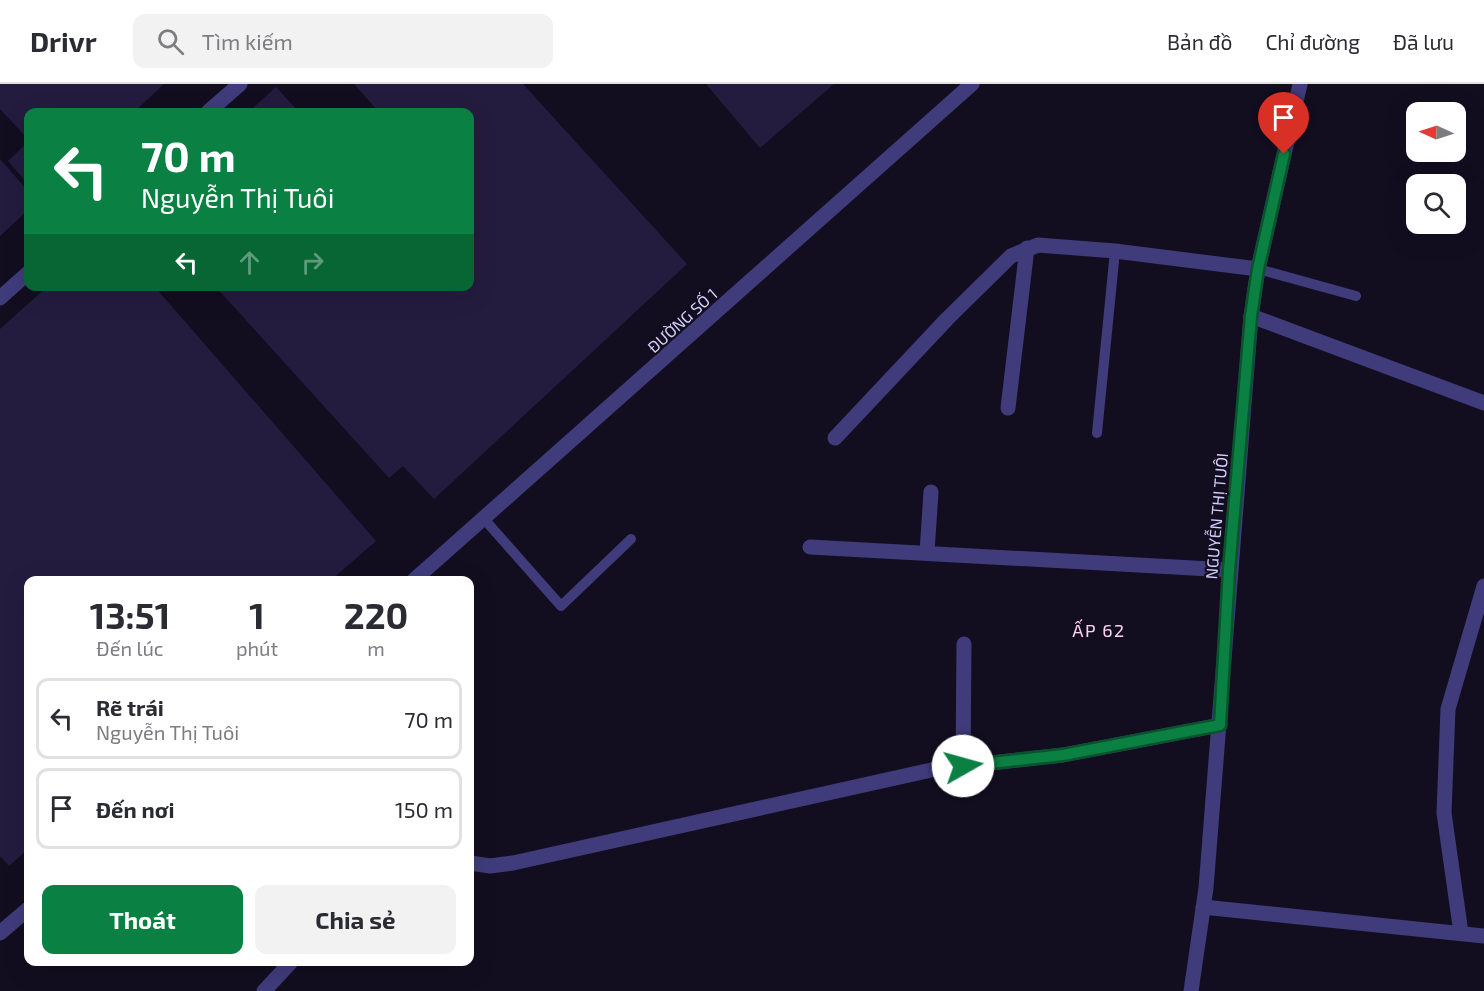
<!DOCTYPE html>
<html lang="vi">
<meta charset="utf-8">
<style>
:root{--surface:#fff;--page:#f2f2f3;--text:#2b2b33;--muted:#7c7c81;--line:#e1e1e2;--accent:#0b8043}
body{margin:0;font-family:"Exo 2",sans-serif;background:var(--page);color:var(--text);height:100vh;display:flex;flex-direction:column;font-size:22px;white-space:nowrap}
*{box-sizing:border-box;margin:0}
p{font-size:20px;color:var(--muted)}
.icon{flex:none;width:33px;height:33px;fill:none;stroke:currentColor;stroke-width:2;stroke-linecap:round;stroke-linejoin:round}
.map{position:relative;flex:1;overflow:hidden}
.drawer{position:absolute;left:24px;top:492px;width:450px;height:390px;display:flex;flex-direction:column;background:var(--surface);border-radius:12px;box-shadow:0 6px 24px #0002}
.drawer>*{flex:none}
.top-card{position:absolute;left:24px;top:24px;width:450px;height:183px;border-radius:12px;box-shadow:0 6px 24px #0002;background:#0b8043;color:#fff;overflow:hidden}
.needle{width:39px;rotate:273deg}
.fabs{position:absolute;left:1406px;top:18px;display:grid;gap:12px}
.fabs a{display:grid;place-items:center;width:60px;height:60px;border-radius:12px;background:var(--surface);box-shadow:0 6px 24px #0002;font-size:30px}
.pin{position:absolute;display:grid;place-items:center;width:51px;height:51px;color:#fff;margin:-62px -26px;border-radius:50% 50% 50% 0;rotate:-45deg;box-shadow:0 0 6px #0007}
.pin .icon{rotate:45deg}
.me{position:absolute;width:66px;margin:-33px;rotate:83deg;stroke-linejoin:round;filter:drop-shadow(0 0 4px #0008)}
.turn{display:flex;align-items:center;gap:21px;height:126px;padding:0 18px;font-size:27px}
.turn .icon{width:78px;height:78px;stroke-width:2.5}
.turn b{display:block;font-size:42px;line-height:51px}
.lanes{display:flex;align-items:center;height:57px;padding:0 18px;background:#0003;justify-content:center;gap:30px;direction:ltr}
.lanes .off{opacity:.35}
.eta{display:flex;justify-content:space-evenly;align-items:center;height:102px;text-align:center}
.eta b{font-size:36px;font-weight:700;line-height:42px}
.button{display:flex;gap:12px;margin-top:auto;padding:12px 18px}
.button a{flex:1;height:69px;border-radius:12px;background:var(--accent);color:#fff;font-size:24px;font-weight:700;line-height:69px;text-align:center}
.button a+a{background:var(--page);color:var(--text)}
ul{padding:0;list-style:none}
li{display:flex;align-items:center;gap:18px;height:81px;margin:0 12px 9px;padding:0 6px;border:3px solid var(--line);border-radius:12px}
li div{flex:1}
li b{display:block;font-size:22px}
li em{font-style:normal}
header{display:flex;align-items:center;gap:36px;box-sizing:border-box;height:84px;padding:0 30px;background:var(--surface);border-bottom:2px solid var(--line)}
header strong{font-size:28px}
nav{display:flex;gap:33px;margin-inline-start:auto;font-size:21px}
.search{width:420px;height:54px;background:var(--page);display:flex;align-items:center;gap:15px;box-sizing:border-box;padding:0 21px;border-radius:12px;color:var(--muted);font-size:22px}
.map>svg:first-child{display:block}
</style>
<header>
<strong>Drivr</strong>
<div class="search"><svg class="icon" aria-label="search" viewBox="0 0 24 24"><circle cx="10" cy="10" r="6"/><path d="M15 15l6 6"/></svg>Tìm kiếm</div>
<nav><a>Bản đồ</a><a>Chỉ đường</a><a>Đã lưu</a></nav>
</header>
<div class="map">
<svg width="1484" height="907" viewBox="0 0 1484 907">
<rect width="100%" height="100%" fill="#120e20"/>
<g fill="#241c3f">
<polygon points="0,0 164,0 134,28 28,28 28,55 0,25"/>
<polygon points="354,0 523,0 687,180 434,415 403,382 389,394 215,202 470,202 470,28 376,28 378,27"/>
<polygon points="706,0 834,0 760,64"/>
<polygon points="276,3 299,28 249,28"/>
<polygon points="28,58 28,100 8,77"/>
<polygon points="0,75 28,107 28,126 0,152"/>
<polygon points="48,202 154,202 376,457 331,496 28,496 28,765 9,782 0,772 0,245"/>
</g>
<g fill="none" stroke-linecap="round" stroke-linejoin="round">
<g stroke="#403c7c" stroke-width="10">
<polyline points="1258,185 1356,212"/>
<polyline points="1097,349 1115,167"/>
<polyline points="485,436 561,522 631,455"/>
</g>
<g stroke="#403c7c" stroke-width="15">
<polyline points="208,28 240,0"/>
<polyline points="0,214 28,189"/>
<polyline points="1251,232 1484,319"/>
<polyline points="1008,324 1027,164"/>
<polyline points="835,354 947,235 1011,172 1038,161 1115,167 1258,185"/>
<polyline points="810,463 1229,486"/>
<polyline points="927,468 931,408"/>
<polyline points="414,496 972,0"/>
<polyline points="963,682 964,560"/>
<polyline points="470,779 490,782 513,779 936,685 1063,671 1220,641"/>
<polyline points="1203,823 1484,852"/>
<polyline points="0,849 28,825"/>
<polyline points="1461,849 1444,729 1448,625 1484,502"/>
<polyline points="264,907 291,878"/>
</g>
<polyline stroke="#403c7c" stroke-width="15" points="1191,907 1206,804 1251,232 1258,185 1300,0"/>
</g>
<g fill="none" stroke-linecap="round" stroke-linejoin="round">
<defs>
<polyline id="route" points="963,682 1063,671 1220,641 1229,486 1251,232 1258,185 1284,70"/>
</defs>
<use href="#route" stroke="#07532c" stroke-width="15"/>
<use href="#route" stroke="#0b8043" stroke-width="10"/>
</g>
<g text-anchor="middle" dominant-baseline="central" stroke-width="4.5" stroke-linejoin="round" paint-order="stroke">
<g font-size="16" fill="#d6d0fc" stroke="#120e20">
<text transform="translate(682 236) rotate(-42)">ĐƯỜNG SỐ 1</text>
<text transform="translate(1216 432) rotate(-85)">NGUYỄN THỊ TUÔI</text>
</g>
<g font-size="18" letter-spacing="1.5" fill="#fcd2ec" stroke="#120e20">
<text x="1099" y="546">ẤP 62</text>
</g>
</g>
</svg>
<div class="fabs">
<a><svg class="needle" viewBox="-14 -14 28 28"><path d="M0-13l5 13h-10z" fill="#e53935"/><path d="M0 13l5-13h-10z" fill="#7c7c81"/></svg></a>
<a><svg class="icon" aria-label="search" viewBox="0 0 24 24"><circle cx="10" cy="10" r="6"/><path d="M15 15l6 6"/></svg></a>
</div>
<div class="pin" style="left:1284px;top:70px;background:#d93025"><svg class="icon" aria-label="arrive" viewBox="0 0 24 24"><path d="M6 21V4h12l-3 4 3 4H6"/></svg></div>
<svg class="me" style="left:963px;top:682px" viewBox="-20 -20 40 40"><circle r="19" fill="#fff"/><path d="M0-13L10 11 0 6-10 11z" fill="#0b8043"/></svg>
<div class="top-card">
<div class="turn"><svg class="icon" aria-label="left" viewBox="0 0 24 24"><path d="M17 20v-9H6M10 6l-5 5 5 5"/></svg><div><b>70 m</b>Nguyễn Thị Tuôi</div></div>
<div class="lanes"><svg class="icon" aria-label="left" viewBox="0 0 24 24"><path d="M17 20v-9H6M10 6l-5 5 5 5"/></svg><svg class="icon off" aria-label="ahead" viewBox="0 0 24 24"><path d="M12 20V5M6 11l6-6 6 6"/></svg><svg class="icon off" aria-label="right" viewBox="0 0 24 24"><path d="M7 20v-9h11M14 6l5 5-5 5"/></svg></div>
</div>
<section class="drawer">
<div class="eta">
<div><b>13:51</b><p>Đến lúc</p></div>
<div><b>1</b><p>phút</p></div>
<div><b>220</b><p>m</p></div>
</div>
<ul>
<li><svg class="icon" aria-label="left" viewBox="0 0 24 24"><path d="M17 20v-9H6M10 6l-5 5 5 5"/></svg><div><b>Rẽ trái</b><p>Nguyễn Thị Tuôi</p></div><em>70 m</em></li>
<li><svg class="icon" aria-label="arrive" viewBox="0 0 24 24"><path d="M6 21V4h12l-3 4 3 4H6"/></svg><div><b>Đến nơi</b></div><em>150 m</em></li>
</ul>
<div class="button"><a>Thoát</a><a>Chia sẻ</a></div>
</section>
</div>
